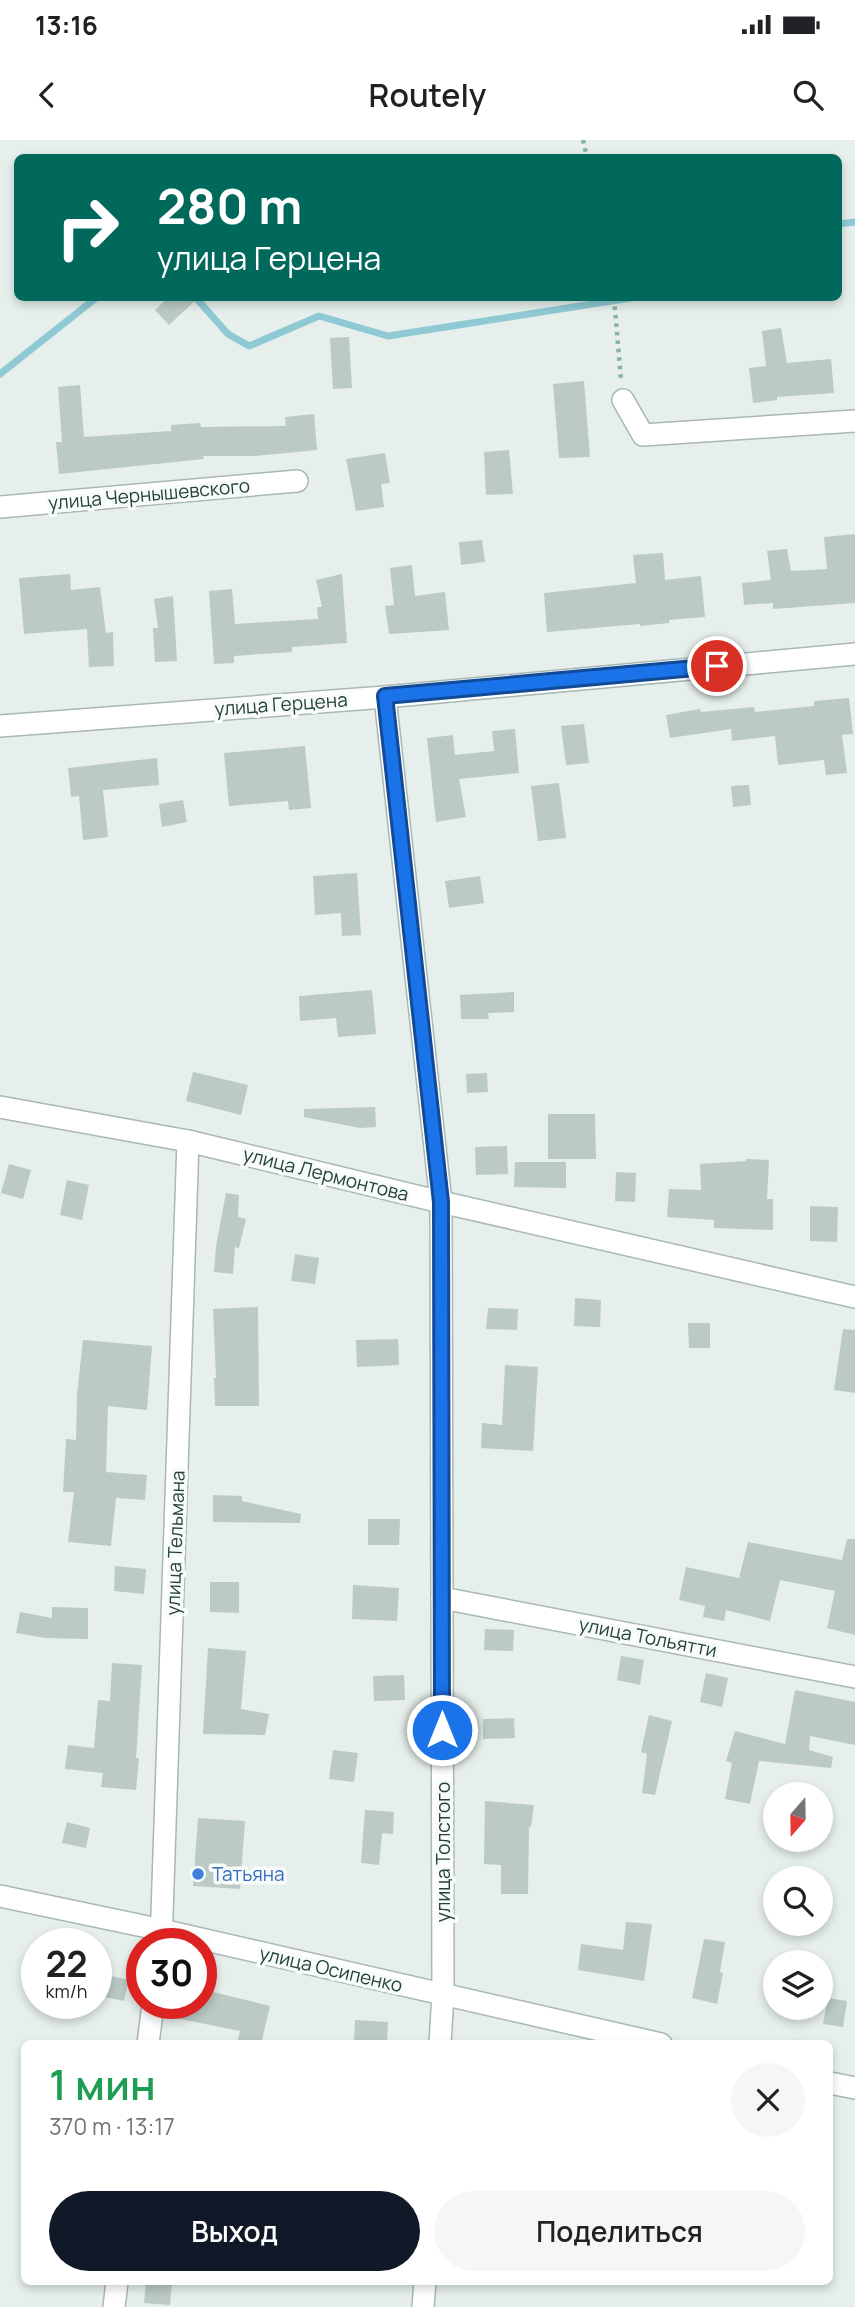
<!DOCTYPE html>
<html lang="ru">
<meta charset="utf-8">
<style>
:root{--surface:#fff;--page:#f6f6f6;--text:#202124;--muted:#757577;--accent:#111827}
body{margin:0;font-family:Manrope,sans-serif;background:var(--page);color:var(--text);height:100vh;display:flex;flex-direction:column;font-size:26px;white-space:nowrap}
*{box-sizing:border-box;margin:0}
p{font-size:23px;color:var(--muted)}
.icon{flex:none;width:38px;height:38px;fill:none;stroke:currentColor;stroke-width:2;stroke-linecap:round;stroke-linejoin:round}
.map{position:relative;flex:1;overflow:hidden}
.details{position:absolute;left:21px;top:1900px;width:812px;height:245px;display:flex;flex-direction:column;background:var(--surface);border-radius:10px;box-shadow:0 4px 10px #0003}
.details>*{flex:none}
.hud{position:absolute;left:14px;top:14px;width:828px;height:147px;border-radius:10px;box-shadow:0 4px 10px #0003;background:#00695c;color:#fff;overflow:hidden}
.needle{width:46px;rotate:200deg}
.buttons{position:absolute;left:763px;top:1642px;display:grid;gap:14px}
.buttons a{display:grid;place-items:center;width:70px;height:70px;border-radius:50%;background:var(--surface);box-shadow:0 4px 10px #0003;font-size:35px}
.speed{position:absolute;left:21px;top:1788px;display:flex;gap:14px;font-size:35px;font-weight:700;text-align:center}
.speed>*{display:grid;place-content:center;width:91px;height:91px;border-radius:50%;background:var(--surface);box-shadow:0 4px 10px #0003;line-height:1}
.speed small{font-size:18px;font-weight:400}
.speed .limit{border:10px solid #d22;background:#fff;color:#111}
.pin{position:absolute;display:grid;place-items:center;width:60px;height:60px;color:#fff;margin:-30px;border:4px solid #fff;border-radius:50%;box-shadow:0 2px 7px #0007}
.me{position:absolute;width:77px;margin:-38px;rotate:0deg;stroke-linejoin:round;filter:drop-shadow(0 0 5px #0008)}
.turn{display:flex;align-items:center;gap:24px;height:147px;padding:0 28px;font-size:32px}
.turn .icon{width:91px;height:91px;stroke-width:2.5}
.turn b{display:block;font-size:49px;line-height:60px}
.round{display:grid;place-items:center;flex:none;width:74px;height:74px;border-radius:37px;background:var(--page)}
.headline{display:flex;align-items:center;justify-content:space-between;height:119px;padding:0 28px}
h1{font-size:42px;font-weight:600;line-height:52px;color:#1e9e55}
.action{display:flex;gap:14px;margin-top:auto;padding:14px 28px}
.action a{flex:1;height:80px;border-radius:42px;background:var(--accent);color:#fff;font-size:28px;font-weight:600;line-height:80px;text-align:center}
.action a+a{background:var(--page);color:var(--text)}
.status{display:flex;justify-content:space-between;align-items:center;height:49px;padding:0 35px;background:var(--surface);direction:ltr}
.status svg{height:19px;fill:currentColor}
header{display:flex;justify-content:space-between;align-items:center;height:91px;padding:0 28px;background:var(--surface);font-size:32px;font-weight:600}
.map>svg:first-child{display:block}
</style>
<div class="status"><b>13:16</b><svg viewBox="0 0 49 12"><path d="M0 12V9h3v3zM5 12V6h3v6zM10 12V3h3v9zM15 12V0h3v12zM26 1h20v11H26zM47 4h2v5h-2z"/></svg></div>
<header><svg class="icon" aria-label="back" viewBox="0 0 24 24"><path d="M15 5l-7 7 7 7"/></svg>Routely<svg class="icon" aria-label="search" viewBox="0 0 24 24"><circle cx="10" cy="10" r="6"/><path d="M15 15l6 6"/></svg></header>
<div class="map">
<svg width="855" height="2167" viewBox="0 0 855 2167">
<rect width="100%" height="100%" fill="#e6efeb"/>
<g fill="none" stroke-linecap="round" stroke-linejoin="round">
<g stroke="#8ec9d4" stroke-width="7">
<polyline points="838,84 855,82"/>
<polyline points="196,158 228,194 249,206 319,176 388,196 631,158"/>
<polyline points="0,234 96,158"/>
</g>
</g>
<g fill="#bbcac4">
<polygon points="168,158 198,158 169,185 155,170"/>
<polygon points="781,188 787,223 831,219 834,253 777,257 777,260 753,263 749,228 766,226 762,191"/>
<polygon points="349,197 352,248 333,249 330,198"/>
<polygon points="584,241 590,317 559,318 553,244"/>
<polygon points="80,245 84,297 171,291 171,285 200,283 201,287 286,286 285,277 314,274 317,310 255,316 203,316 204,319 59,334 56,302 62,302 58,247"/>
<polygon points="509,310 513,354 486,355 484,312"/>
<polygon points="385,313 390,343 381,344 384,367 356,371 346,319"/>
<polygon points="855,394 855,463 773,469 773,463 744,465 742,443 771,440 767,411 787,409 791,431 827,429 824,397"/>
<polygon points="482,400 485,422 461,425 459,402"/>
<polygon points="663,413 665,440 701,436 705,477 669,480 669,483 640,486 640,484 547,492 544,453 636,443 633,415"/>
<polygon points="412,425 415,456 445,452 449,490 389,494 385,466 394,465 390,428"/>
<polygon points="70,434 71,450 100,447 106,493 113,492 114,526 89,527 87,489 24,494 19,438"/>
<polygon points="342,434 347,503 292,507 292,512 234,516 234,523 214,524 209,451 232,449 235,484 318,479 317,467 322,467 316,440"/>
<polygon points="173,456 177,521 155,522 153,488 158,488 154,459"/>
<polygon points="849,558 853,594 842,595 847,633 826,635 824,620 778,625 775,596 732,601 731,589 670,598 666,575 700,569 701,572 754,567 755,572 814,566 814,561"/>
<polygon points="584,584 589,623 566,625 561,586"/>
<polygon points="515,589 519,633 459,639 466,677 436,682 427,598 453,595 455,615 494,611 492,591"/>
<polygon points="305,606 311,668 289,670 288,661 229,666 224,613"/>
<polygon points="157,618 159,645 103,650 108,697 83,700 79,656 71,657 68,628"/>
<polygon points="559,643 566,698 538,701 531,646"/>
<polygon points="749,645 751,665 733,667 731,646"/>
<polygon points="183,660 187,682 162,687 159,664"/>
<polygon points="357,733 361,795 342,796 341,773 315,775 313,736"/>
<polygon points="480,736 484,763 449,768 445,741"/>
<polygon points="372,850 376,894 338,897 336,878 300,881 299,856"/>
<polygon points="514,852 514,872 488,873 489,879 461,879 460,855"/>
<polygon points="193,932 248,945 241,975 186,961"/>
<polygon points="487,933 488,952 467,953 466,934"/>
<polygon points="375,967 376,987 360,988 304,977 304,969"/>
<polygon points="548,974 595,974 596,1019 548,1019"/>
<polygon points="507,1006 508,1034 476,1035 475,1007"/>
<polygon points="746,1019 769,1020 767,1059 773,1059 773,1090 714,1088 714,1080 667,1077 669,1049 701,1050 700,1024 746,1021"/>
<polygon points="515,1022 566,1022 566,1048 514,1047"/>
<polygon points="9,1024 31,1030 23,1059 1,1053"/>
<polygon points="616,1032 636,1033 635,1062 615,1061"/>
<polygon points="67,1040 89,1045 82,1080 60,1075"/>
<polygon points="226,1053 239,1055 238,1077 246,1079 239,1108 235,1107 233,1134 214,1132 216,1106"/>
<polygon points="810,1066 838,1067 837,1102 810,1101"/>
<polygon points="295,1114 319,1118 315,1144 291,1141"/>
<polygon points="575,1158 601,1160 600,1187 574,1186"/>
<polygon points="258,1167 259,1266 215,1266 214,1238 216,1238 213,1169"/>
<polygon points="488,1168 518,1169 517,1190 486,1189"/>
<polygon points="688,1183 710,1183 710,1208 689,1208"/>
<polygon points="843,1189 855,1190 855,1253 834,1250"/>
<polygon points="398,1199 399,1225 357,1227 356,1200"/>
<polygon points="83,1200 152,1206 147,1270 108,1266 106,1332 147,1335 145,1360 116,1358 111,1406 68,1402 74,1352 63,1352 66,1299 76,1300 77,1254"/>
<polygon points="505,1225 538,1227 533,1311 481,1308 482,1283 502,1285"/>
<polygon points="213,1355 242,1356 242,1361 301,1374 300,1383 213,1382"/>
<polygon points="368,1379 400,1379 399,1405 368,1405"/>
<polygon points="847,1399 855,1399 855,1495 827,1488 835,1451 780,1440 770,1481 726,1470 724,1481 703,1477 705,1466 679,1460 686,1427 739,1438 748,1402 842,1420"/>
<polygon points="115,1426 146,1429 144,1454 114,1451"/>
<polygon points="210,1442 239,1442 239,1473 210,1472"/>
<polygon points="353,1445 399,1448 397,1481 352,1479"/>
<polygon points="52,1467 88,1468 88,1499 45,1498 16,1493 20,1472 52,1478"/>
<polygon points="485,1489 514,1490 513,1511 484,1510"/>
<polygon points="208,1508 246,1511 241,1569 269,1574 265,1595 203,1594"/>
<polygon points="621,1516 644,1520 640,1545 617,1540"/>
<polygon points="112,1523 142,1525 136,1618 139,1618 136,1650 101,1647 103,1633 65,1629 68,1605 94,1608 98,1560 110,1561"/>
<polygon points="706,1533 728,1538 722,1567 700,1562"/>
<polygon points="404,1535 405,1560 374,1561 373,1536"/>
<polygon points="795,1550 855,1562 855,1605 810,1596 809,1610 833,1617 831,1628 759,1621 750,1664 725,1659 732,1623 726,1621 735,1591 785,1604"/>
<polygon points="649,1575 672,1581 655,1655 642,1653 647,1614 641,1612"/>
<polygon points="514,1578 515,1598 483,1599 483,1579"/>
<polygon points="333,1610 358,1613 354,1642 329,1639"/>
<polygon points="485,1661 534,1665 531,1687 529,1687 528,1754 501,1754 501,1725 484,1724"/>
<polygon points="365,1670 394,1672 393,1694 382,1693 379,1725 361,1723"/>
<polygon points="198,1678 245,1681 240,1749 193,1746"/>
<polygon points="67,1682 90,1688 86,1708 62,1703"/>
<polygon points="626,1782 652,1784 644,1841 578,1830 581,1804 623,1810"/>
<polygon points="704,1799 725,1802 720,1832 723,1833 717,1864 692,1858"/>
<polygon points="105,1835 129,1840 124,1861 100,1856"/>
<polygon points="201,1849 270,1866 261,1904 237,1904 240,1891 165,1876 166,1864 201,1864"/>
<polygon points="828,1858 847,1861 843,1887 823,1884"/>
<polygon points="355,1880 388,1882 387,1904 354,1904"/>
<polygon points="146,2142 172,2142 170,2165 144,2163"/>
</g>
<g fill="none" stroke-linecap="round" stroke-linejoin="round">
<defs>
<g id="minor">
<polyline points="623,260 643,295 855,281"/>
<polyline points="0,367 297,341"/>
<polyline points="385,557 441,1062 443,1854 440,1904"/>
<polyline points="0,586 385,557 855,514"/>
<polyline points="0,967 188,1001 441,1062 855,1157"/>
<polyline points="442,1458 855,1537"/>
<polyline points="0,1756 162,1790 661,1904"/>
<polyline points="161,1804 188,1001"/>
<polyline points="148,1904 153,1864"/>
<polyline points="830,1943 855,1948"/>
<polyline points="114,2167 117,2142"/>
<polyline points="423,2167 425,2142"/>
</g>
</defs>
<use href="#minor" stroke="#a8b8b2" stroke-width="24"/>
<g stroke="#86b3a5" stroke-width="4.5" stroke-dasharray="3.5 5" stroke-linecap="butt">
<polyline points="583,0 587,18"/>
<polyline points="614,158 621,240"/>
</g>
<use href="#minor" stroke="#fff" stroke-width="21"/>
</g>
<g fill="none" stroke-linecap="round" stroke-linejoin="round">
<defs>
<polyline id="route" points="442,1590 441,1062 385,556 717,526"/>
</defs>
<use href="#route" stroke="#114b97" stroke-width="18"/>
<use href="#route" stroke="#1a73e8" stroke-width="12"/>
</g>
<circle fill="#3f7fe0" stroke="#f7fbf9" stroke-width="2.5" cx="198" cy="1734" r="7"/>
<g text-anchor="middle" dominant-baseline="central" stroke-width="7" stroke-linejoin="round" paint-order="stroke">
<g font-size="19" fill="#24423a" stroke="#f7fbf9">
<text transform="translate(149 354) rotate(-5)">улица Чернышевского</text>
<text transform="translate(281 564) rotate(-4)">улица Герцена</text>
<text transform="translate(326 1034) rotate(14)">улица Лермонтова</text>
<text transform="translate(175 1403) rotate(-88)">улица Тельмана</text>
<text transform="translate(648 1497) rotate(11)">улица Тольятти</text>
<text transform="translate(443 1712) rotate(-90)">улица Толстого</text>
<text transform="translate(331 1829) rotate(13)">улица Осипенко</text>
</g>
<g font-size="19" fill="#366cbe" stroke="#f7fbf9" text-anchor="start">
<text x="212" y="1734">Татьяна</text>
</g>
</g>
</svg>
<div class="buttons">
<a><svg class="needle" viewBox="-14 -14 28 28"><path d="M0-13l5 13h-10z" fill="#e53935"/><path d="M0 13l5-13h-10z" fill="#757577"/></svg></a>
<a><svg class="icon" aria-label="search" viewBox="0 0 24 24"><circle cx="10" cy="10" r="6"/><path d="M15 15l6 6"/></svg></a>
<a><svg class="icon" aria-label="layers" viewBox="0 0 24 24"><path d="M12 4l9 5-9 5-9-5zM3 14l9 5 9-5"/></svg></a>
</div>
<div class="speed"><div>22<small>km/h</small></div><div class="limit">30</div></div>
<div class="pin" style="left:717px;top:526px;background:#d93025"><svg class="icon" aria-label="arrive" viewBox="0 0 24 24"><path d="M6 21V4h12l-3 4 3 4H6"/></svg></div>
<svg class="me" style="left:442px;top:1590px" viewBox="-20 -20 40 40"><circle r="17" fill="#1a73e8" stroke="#fff" stroke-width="3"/><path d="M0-11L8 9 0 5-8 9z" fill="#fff"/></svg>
<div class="hud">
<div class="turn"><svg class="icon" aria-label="right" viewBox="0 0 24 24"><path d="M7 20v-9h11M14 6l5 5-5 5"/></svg><div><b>280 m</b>улица Герцена</div></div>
</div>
<section class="details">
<div class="headline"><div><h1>1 мин</h1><p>370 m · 13:17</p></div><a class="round"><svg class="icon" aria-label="close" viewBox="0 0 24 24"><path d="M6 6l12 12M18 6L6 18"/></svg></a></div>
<div class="action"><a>Выход</a><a>Поделиться</a></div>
</section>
</div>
